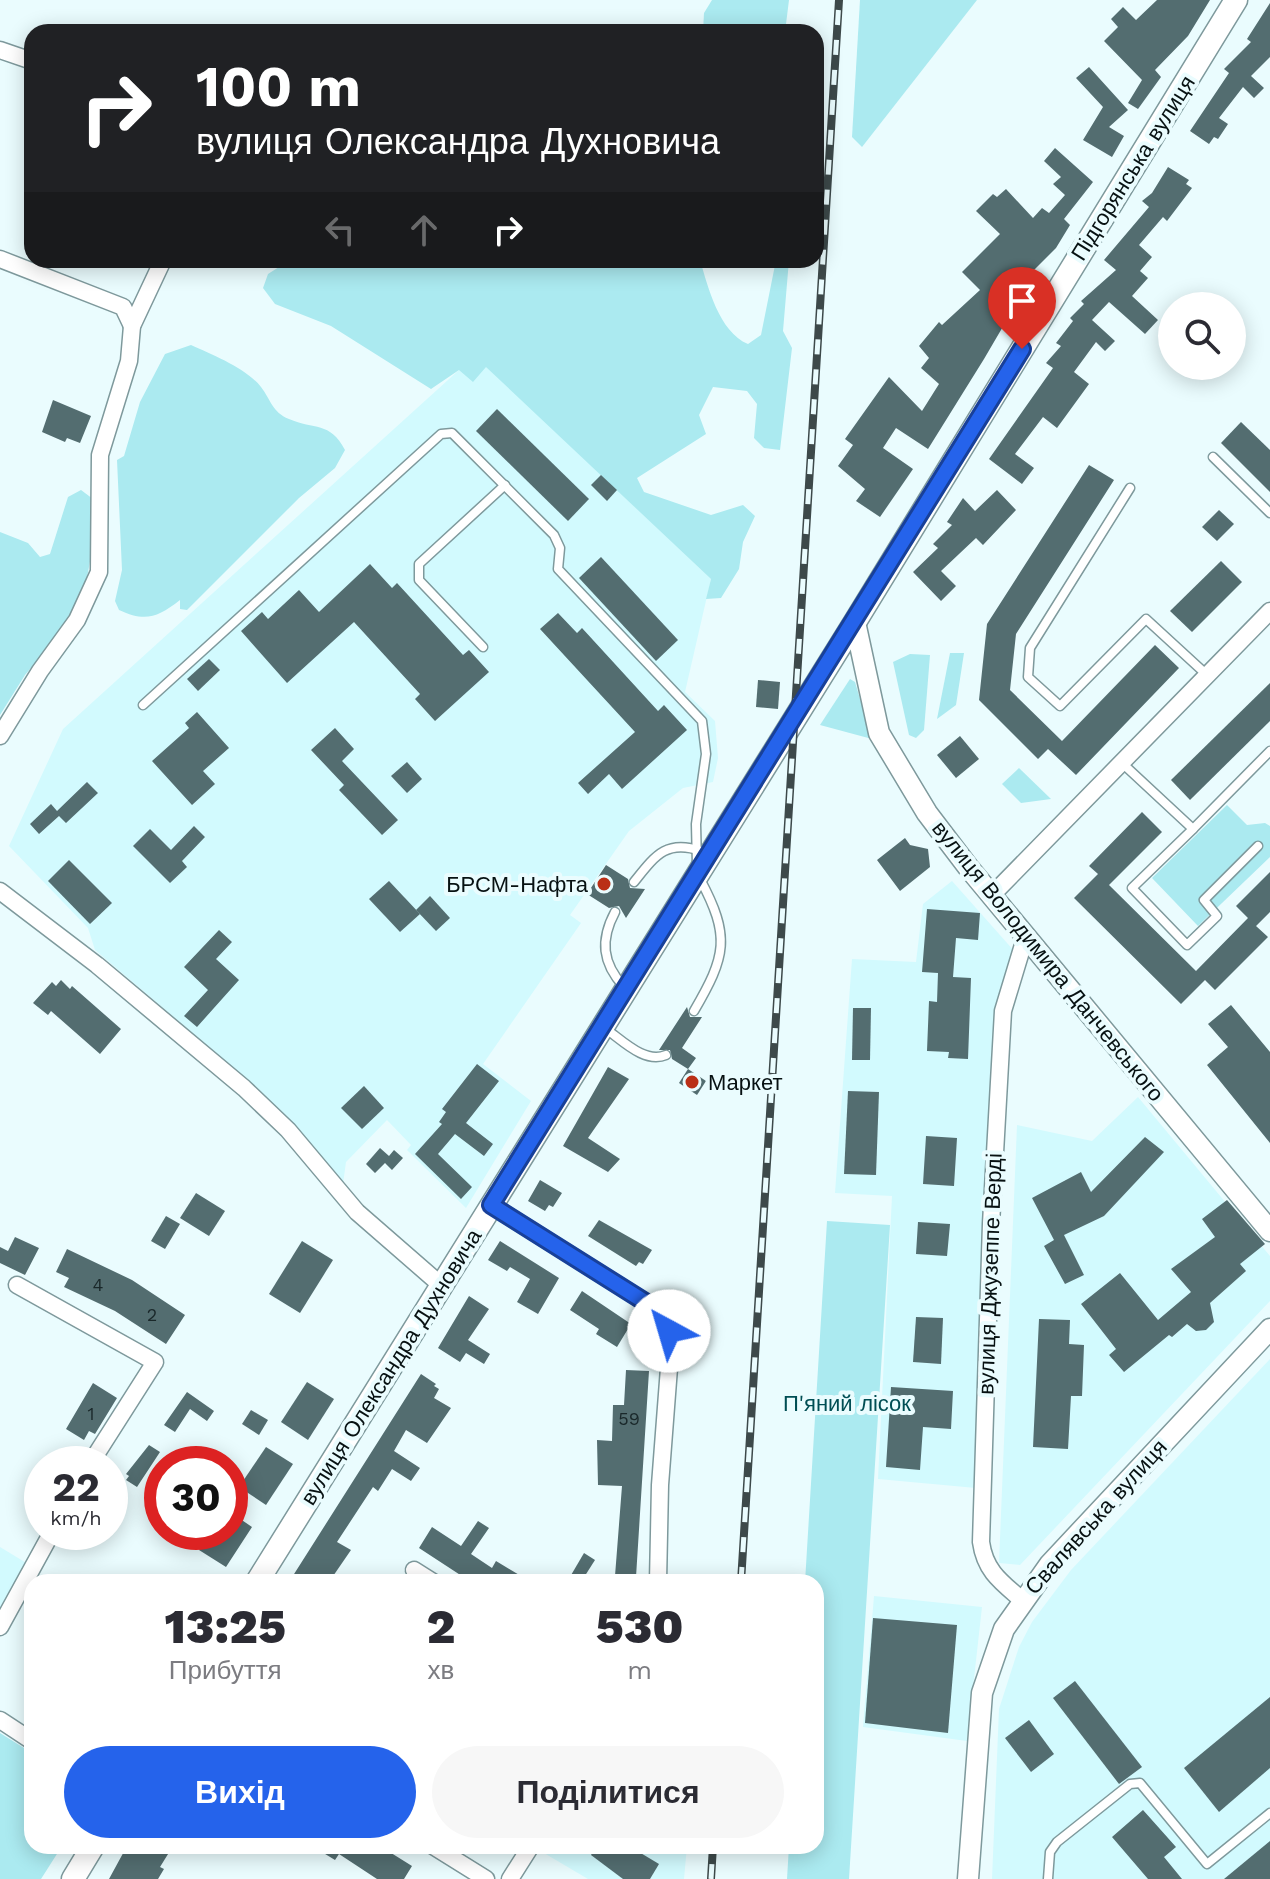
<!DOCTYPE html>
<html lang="uk">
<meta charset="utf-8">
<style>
:root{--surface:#fff;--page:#f7f7f7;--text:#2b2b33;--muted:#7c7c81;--accent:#2563eb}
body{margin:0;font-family:"Work Sans",sans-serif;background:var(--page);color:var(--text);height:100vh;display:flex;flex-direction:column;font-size:30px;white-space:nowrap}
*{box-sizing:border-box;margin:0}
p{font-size:26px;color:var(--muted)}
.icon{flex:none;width:44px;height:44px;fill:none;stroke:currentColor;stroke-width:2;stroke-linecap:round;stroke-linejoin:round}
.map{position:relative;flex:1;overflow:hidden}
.details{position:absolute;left:24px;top:1574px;width:800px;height:280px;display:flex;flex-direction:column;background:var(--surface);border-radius:24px;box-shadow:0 4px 20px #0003}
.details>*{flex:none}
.hud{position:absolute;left:24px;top:24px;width:800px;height:244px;border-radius:24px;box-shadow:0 4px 20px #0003;background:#202124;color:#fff;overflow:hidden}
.tools{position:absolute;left:1158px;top:292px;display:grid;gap:16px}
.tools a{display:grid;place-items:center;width:88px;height:88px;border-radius:50%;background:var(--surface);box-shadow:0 4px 20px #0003;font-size:40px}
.speed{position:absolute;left:24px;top:1446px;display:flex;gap:16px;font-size:40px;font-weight:700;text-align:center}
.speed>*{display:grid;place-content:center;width:104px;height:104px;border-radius:50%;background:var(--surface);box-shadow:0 4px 20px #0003;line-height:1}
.speed small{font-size:20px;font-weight:400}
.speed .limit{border:12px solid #d22;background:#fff;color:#111}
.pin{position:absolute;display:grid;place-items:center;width:68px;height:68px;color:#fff;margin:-82px -34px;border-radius:50% 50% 50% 0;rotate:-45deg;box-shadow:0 0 8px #0007}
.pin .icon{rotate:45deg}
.me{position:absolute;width:88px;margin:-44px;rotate:321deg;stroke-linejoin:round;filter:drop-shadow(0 0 6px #0008)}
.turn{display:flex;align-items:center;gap:28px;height:168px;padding:0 40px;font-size:36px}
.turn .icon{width:104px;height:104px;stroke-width:2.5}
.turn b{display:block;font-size:56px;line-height:68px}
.lanes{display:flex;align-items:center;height:76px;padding:0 40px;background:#0003;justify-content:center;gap:40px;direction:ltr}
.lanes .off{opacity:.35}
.eta{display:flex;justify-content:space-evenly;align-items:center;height:136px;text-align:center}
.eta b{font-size:48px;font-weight:800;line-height:56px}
.cta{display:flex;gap:16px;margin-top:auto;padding:16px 40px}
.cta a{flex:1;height:92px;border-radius:48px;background:var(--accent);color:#fff;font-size:32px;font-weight:800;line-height:92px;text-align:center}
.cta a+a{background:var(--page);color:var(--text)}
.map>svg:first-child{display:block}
</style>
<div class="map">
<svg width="1270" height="1879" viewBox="0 0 1270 1879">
<rect width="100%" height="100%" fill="#eafcfe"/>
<g fill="#d2fafe">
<polygon points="486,366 711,579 685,692 715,721 718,758 713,782 683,788 629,831 570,915 581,923 483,1064 531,1101 466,1208 407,1150 411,1145 387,1120 346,1162 343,1184 295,1127 236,1070 95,950 88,928 9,846 63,729 459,370"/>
<polygon points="952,881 1015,952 976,1488 878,1479 892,1196 835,1193 852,959 916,962 923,904"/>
<polygon points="1138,1097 1270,1256 1270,1301 1020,1565 999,1563 1017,1125 1092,1141"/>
<polygon points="1270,1359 1270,1879 992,1879 999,1709 1019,1647 1032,1622 1071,1570"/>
<polygon points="0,1547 28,1564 0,1618"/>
<polygon points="874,1596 982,1607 967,1741 863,1727"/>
<polygon points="549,1846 687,1846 684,1879 588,1879 544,1853"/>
</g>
<g fill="#abeaf0">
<polygon points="712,0 789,0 785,32 703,32 704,13"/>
<polygon points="860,0 977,0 862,147 852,137"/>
<path d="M290,260H700C708,287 719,332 748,344L761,335L776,260H789L783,331L792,348L780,450L764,448L754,438L757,404L747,391L713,387L699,415L706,434L637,478L644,492L711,515L743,505L755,516L743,542L739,569L721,598L706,599L711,579L486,367L473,382L459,370L431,389L331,326L275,304L263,288L268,274Z"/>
<path d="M191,345C213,355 246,368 261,387C271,400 272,412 289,419C314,430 330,421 345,450L335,468L299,498L187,610L180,609V600C157,618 145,622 119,610L115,601L122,570L117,460L124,456L140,402L165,354Z"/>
<polygon points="81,490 93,499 95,535 85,588 60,633 25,675 0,715 0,532 28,543 40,557 50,554 68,497"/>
<polygon points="950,653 964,653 956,705 937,719"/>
<polygon points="910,654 930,655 924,730 916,738 909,735 893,662"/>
<polygon points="850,679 855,682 872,739 820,725"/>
<polygon points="1019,768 1051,799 1021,803 1002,784"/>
<polygon points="1227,805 1247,825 1265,823 1270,826 1270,857 1198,926 1152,878"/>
<polygon points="827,1221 890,1225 849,1879 787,1879 789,1846 816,1846 816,1582 805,1582"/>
<polygon points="0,1733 32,1753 32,1846 62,1846 41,1879 0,1879"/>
</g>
<g fill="#536d70">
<polygon points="1157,0 1210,0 1188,36 1155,70 1161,77 1138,109 1128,103 1142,80 1104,41 1118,27 1111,19 1123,7 1136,20"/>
<polygon points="1270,3 1270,57 1251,76 1264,88 1254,98 1243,87 1219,118 1228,124 1218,139 1214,137 1209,144 1190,131 1229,73 1224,69 1251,42 1247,39"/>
<polygon points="1089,67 1128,110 1109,127 1124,136 1112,157 1083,140 1103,107 1076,78"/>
<polygon points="1055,148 1093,182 1064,219 1070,225 1056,248 1029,275 1033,278 1013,303 1015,306 984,359 928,449 896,428 883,448 913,469 880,517 856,501 865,489 838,466 853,445 845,439 889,377 922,411 939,384 921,368 929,358 919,346 939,322 942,325 980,290 962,272 1000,234 976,211 993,194 997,197 1006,189 1033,218 1042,208 1049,213 1065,195 1053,184 1061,177 1044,161"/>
<polygon points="1168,167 1189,180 1186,184 1192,188 1167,221 1163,217 1139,245 1152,257 1140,271 1148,278 1132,296 1158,320 1145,334 1109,302 1092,320 1115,341 1105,351 1096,342 1074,372 1089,384 1057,428 1043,417 1015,454 1034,468 1022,484 989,459 1053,368 1046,363 1061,346 1056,343 1073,321 1070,318 1084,304 1081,301 1116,270 1104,260 1149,207 1142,201 1152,193"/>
<polygon points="53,400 91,416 80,443 67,438 65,442 42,432"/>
<polygon points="497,409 589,499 568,521 476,431"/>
<polygon points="1241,422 1270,450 1270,492 1221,443"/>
<polygon points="1089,465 1114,480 1016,634 1010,690 1062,741 1155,645 1179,668 1076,775 1048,749 1038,759 979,700 987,624"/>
<polygon points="601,475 617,490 607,501 591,485"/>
<polygon points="997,490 1016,510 983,545 976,538 941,571 956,586 941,601 913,572 938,548 933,544 952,525 947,522 963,498 975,511"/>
<polygon points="1219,510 1234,524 1217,541 1202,527"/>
<polygon points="601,557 678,640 656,661 579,578"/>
<polygon points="1221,561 1242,582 1192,632 1170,611"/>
<polygon points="370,564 392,588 397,583 463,655 469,650 489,672 435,721 415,699 420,694 354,622 287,683 241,631 262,612 268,619 299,590 319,612"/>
<polygon points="558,613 577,633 582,628 658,711 664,705 687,730 622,789 609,774 588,794 578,783 635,732 540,629"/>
<polygon points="209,659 220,670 198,691 187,679"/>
<polygon points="758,680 780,682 778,709 756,707"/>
<polygon points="1270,683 1270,721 1190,800 1171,780"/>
<polygon points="197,712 229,748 203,771 215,784 192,805 152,761 189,728 185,723"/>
<polygon points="335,728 354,749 342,761 398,820 382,835 339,790 344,785 311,750"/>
<polygon points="960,736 979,759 956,778 937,755"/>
<polygon points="407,762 422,779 407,793 391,776"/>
<polygon points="87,782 98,793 66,823 59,816 39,834 30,824 51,804 57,811"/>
<polygon points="1142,812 1162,832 1109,885 1196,971 1248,918 1236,906 1270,872 1270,912 1256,926 1268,937 1215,990 1205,980 1181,1004 1074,898 1098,874 1089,866"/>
<polygon points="194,826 205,837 182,861 187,867 170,883 133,846 150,829 171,850"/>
<polygon points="905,838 910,845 928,849 930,867 900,891 877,860"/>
<polygon points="69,860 112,903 90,924 48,881"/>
<polygon points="606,865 628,879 630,888 645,889 626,918 619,906 609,908 587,894"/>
<polygon points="389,881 420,914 400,932 369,899"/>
<polygon points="430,896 450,918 436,931 416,910"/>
<polygon points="927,909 980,913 978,940 956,938 953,977 971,978 968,1059 948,1058 949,1052 927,1051 929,1001 937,1002 938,973 922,972"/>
<polygon points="219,930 232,942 216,959 239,980 197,1027 184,1016 208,990 184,967"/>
<polygon points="61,980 70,989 72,986 121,1029 100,1054 51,1011 48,1015 33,1003 52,982 56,986"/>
<polygon points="1231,1005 1270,1052 1270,1143 1207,1065 1228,1047 1208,1024"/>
<polygon points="687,1007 690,1017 702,1017 682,1048 696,1058 688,1069 672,1059 670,1050 659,1050"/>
<polygon points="853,1008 871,1008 870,1060 852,1060"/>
<polygon points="477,1064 499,1081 466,1123 493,1144 484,1156 455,1134 438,1154 472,1187 461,1199 415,1154 442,1124 439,1122 446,1112 442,1109"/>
<polygon points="608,1067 629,1079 588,1138 620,1159 608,1172 563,1146"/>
<polygon points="688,1069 706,1081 697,1095 679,1083"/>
<polygon points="364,1086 384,1108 362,1129 341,1108"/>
<polygon points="848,1091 879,1092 876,1175 844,1174"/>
<polygon points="926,1136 957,1138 954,1186 923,1184"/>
<polygon points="1145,1137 1164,1152 1104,1216 1064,1235 1084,1275 1065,1284 1044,1246 1054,1240 1032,1198 1081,1172 1091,1192"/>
<polygon points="380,1148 389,1156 394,1150 403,1158 392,1170 385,1163 375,1173 366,1164"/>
<polygon points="540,1180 562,1193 553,1207 549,1205 545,1211 528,1201"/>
<polygon points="196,1193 225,1211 209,1236 180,1218"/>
<polygon points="1227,1200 1265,1244 1240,1264 1246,1271 1210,1303 1214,1322 1206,1330 1196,1331 1187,1324 1172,1337 1169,1335 1124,1372 1109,1355 1116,1349 1081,1304 1120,1273 1158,1320 1191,1292 1171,1269 1215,1237 1202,1219"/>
<polygon points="166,1216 180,1224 165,1249 151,1241"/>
<polygon points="599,1220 652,1250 643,1264 639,1262 636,1266 588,1236"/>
<polygon points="918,1222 950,1224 947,1256 916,1254"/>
<polygon points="15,1237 39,1248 25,1275 0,1263 0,1247 8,1251"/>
<polygon points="302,1241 333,1260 300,1313 269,1294"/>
<polygon points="500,1241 559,1278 538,1314 517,1302 530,1279 510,1267 507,1271 488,1260"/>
<polygon points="67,1249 132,1280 185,1315 166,1344 115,1311 64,1287 69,1278 56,1272"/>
<polygon points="582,1291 631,1324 617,1347 596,1334 599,1329 570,1310"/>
<polygon points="469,1296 489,1309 468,1340 490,1354 484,1364 466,1353 460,1362 438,1348"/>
<polygon points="916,1317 943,1318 941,1364 913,1362"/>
<polygon points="1039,1319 1070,1320 1069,1344 1084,1345 1082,1396 1071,1396 1068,1449 1033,1447"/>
<polygon points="626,1370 649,1371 636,1577 615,1576 622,1486 598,1485 597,1440 612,1441 613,1405 624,1405"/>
<polygon points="421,1374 436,1384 434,1386 439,1389 434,1398 451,1408 427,1443 406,1430 394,1451 420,1468 411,1481 392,1469 378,1491 373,1487 337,1542 351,1550 329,1582 289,1582"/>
<polygon points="307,1382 334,1399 308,1440 281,1422"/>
<polygon points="93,1383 117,1398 95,1434 89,1431 84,1440 66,1429"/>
<polygon points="891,1387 953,1391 951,1429 923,1427 920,1470 886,1467"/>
<polygon points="187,1392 214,1411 207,1421 190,1409 175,1432 164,1425"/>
<polygon points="251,1410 268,1420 259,1435 242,1424"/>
<polygon points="149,1445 160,1452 137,1487 126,1480 129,1476 126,1474"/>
<polygon points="266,1447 293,1464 266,1505 239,1487"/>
<polygon points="230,1512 252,1527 226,1567 199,1550 211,1532 230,1532"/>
<polygon points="478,1521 489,1528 471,1554 492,1568 496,1561 531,1582 471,1582 419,1548 432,1527 461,1546"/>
<polygon points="584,1553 595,1560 581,1582 567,1582"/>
<polygon points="873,1618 957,1625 948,1733 865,1723"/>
<polygon points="1075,1681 1142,1767 1119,1784 1053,1698"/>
<polygon points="1270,1697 1270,1768 1219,1812 1184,1768"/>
<polygon points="1029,1720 1054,1754 1031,1772 1005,1738"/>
<polygon points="1143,1810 1176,1847 1164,1857 1182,1879 1148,1879 1112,1837"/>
<polygon points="1270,1841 1270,1879 1224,1879"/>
<polygon points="127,1846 173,1846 160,1867 164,1869 158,1879 109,1879"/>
<polygon points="312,1846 380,1846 412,1866 404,1879 377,1879 339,1854 335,1860"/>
<polygon points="596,1846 629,1846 659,1864 650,1879 623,1879 591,1855"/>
</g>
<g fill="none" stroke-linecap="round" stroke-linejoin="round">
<defs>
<g id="service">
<polyline points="1213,457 1270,513"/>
<polyline points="1130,488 1030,648 1028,677 1060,706 1146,619 1207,675"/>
<polyline points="483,647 419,580 419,564 505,485"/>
<polyline points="143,705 441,434 452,433 554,535 560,548 558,569 702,721 706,754 696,824 697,866"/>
<polyline points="1122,763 1193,829 1270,751"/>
<polyline points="1193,829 1132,888 1187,945 1217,916 1204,900 1258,846"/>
<path d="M634,882C655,856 666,839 701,851"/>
<path d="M615,912C600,940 602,963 624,987"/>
<path d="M694,1011C726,956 731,937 700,879"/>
<path d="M606,1029C623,1041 645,1064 666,1055"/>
<polyline points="1048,1879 1050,1852 1057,1842 1130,1784 1140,1783 1207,1864 1270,1813"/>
</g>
<g id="minor">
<polyline points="0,50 32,61"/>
<polyline points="0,259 123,307 132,326"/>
<polyline points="0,736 40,671 77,620 99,572 100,455 129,361 132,326 163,260"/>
<polyline points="0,891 97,965 244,1088 288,1130 357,1212 442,1286"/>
<polyline points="992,895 1270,611"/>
<polyline points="491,1205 653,1307 666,1321 671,1342 660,1485 658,1582"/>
<polyline points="17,1285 155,1362 90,1464"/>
<polyline points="414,1570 433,1582"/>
<path d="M1022,1600C1001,1582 985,1571 981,1542L991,1224L1003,1011L1026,935"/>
<polyline points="0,1627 52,1532"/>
<polyline points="0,1720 32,1741"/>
<polyline points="433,1846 486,1879"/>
<polyline points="510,1879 531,1846"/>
</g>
<g id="tertiary">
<polyline points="855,622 879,733 927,813 968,867 1270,1231"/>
<polyline points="968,1879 982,1693 1004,1629 1050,1564 1270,1329"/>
</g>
<g id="secondary">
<polyline points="257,1582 855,622 1236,0"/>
<polyline points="73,1879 93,1846"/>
</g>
</defs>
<use href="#service" stroke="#7e999c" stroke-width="11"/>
<use href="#minor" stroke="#7e999c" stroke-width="19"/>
<use href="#tertiary" stroke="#7e999c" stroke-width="23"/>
<use href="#secondary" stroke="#7e999c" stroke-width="25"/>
<use href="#service" stroke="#fff" stroke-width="8"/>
<use href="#minor" stroke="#fff" stroke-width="16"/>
<use href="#tertiary" stroke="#fff" stroke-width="20"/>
<use href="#secondary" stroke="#fff" stroke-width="22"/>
<defs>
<g id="rail">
<polyline points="741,1582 839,0"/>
<polyline points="711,1879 713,1846"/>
</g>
</defs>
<use href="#rail" stroke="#3d494a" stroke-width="8"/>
<use href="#rail" stroke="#eafcfe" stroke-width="5" stroke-dasharray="15" stroke-linecap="butt"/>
</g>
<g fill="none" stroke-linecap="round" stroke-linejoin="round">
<defs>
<polyline id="route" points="669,1331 666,1321 653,1307 491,1205 1022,349"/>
</defs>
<use href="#route" stroke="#184099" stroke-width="20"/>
<use href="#route" stroke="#2563eb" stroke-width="14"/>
</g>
<g fill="#ba2f16" stroke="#eafcfe" stroke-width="3">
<circle cx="604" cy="884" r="8"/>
<circle cx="692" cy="1082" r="8"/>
</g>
<g text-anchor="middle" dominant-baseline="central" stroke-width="8" stroke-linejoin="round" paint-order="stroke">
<g font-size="18" fill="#1a282a">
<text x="98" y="1284">4</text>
<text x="152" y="1314">2</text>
<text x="91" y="1413">1</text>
<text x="629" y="1418">59</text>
</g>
<g font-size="22" fill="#071112" stroke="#eafcfe">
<text transform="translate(1133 168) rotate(-58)">Підгорянська вулиця</text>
<text transform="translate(1048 961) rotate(51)">вулиця Володимира Данчевського</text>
<text transform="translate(990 1274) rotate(-88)">вулиця Джузеппе Верді</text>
<text transform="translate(391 1367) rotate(-58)">вулиця Олександра Духновича</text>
<text transform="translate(1096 1517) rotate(-48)">Свалявська вулиця</text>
</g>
<g font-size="22" fill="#071112" stroke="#eafcfe" text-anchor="end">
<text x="588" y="884">БРСМ-Нафта</text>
<text x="708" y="1082" text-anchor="start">Маркет</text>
</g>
<g font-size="22" fill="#004e54" stroke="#eafcfe">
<text x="847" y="1403">П'яний лісок</text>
</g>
</g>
</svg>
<div class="tools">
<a><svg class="icon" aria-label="search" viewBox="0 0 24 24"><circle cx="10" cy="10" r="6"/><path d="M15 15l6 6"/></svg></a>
</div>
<div class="speed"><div>22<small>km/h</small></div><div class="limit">30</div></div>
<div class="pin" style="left:1022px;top:349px;background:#d93025"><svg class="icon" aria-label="arrive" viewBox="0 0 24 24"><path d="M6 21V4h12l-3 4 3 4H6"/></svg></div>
<svg class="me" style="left:669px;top:1331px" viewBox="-20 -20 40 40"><circle r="19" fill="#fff"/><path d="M0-13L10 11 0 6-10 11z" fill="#2563eb"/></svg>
<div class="hud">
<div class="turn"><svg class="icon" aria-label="right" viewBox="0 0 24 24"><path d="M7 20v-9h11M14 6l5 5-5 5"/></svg><div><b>100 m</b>вулиця Олександра Духновича</div></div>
<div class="lanes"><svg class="icon off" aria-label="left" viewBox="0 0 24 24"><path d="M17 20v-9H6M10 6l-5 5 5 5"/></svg><svg class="icon off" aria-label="ahead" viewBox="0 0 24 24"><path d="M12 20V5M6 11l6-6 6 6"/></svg><svg class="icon" aria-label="right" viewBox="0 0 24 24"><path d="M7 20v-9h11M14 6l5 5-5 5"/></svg></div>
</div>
<section class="details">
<div class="eta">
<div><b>13:25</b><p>Прибуття</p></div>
<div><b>2</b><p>хв</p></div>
<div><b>530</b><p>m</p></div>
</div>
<div class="cta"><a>Вихід</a><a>Поділитися</a></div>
</section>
</div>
